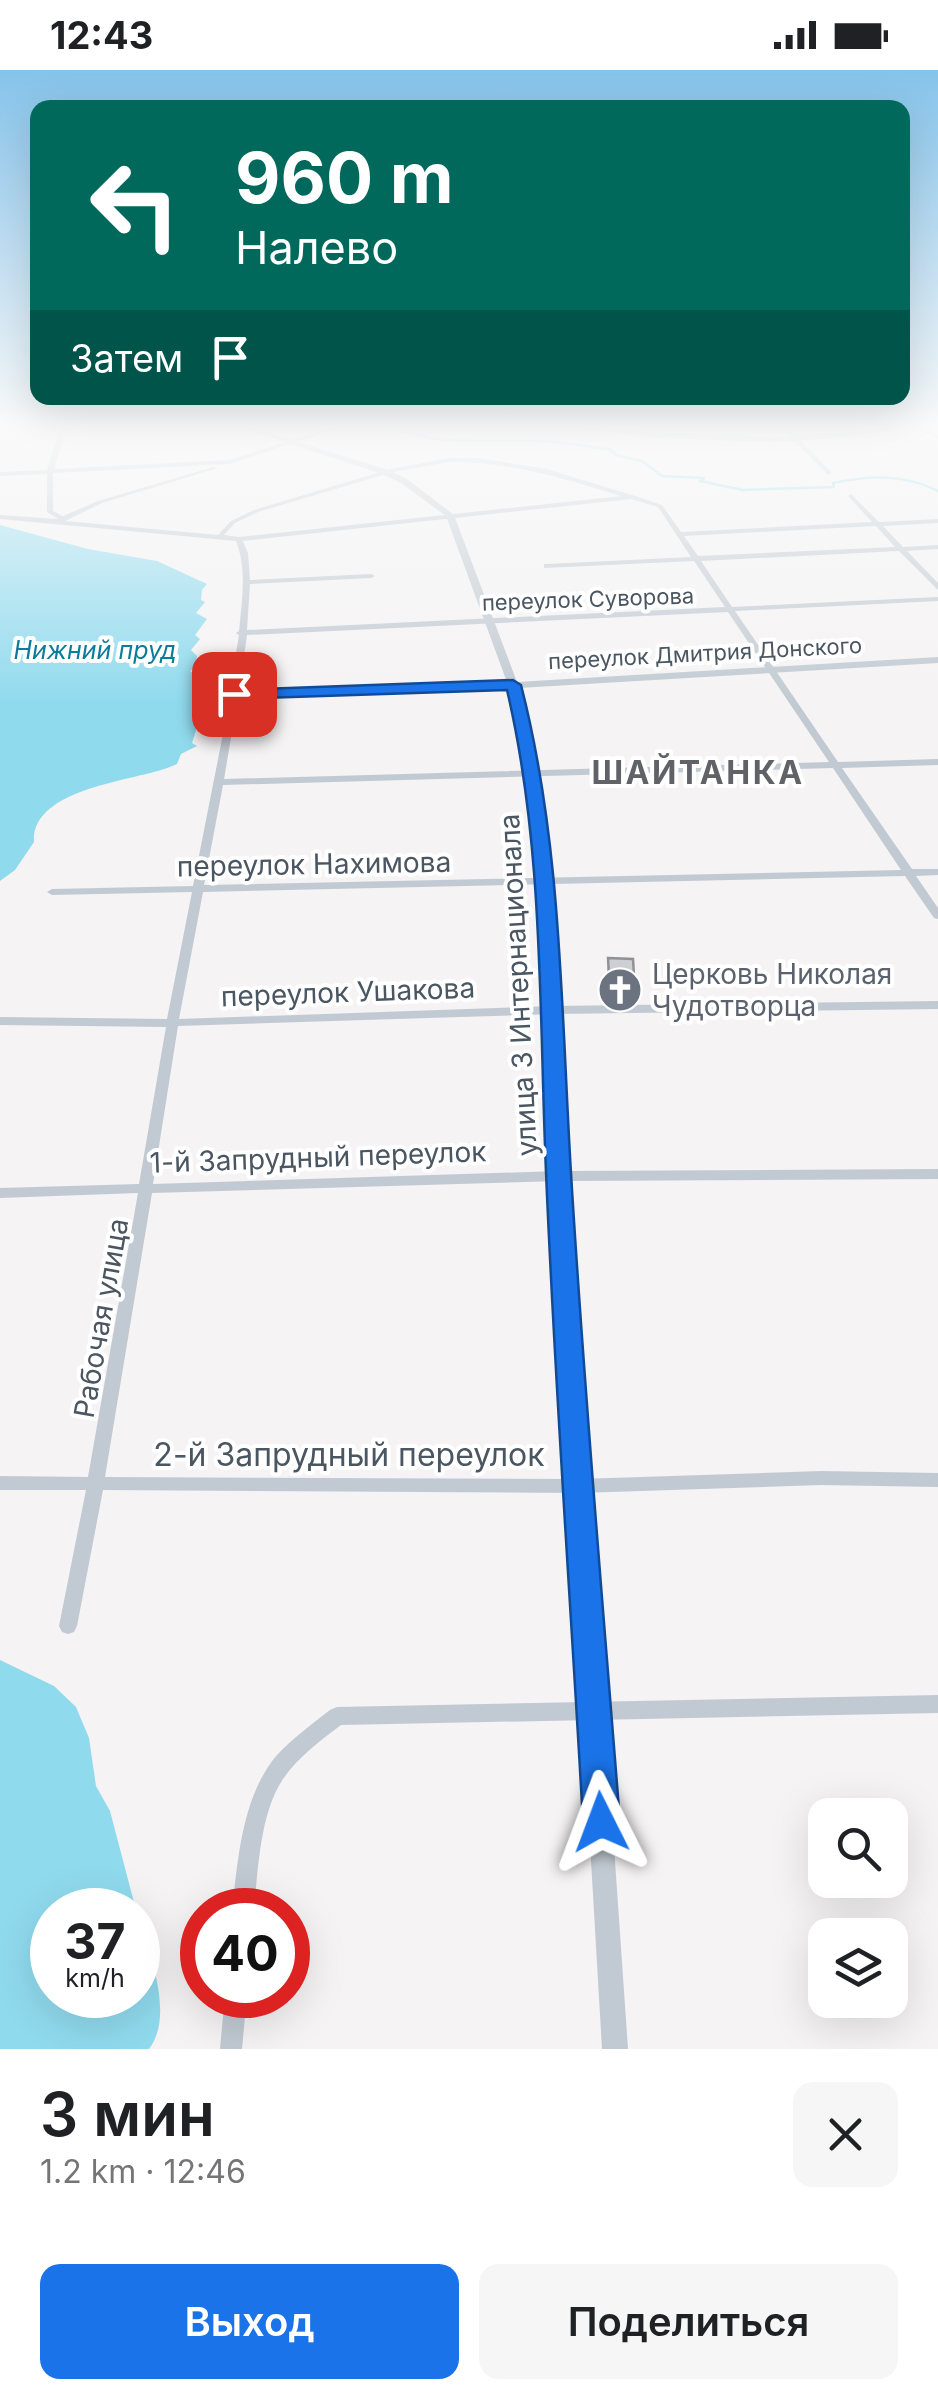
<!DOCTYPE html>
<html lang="ru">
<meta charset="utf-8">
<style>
:root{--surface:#fff;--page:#f6f6f6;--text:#202124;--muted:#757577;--accent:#1a73e8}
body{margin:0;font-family:Inter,sans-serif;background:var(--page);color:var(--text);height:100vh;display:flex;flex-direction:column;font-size:38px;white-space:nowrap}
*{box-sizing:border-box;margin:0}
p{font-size:32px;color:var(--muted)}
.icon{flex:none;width:55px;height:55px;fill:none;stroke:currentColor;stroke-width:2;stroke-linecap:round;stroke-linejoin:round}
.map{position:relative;height:1979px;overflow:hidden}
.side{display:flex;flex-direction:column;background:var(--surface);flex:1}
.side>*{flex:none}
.hud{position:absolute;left:30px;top:30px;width:880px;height:305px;border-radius:20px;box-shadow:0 10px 40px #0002;background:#00695c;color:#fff;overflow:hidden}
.controls{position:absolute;left:808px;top:1728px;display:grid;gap:20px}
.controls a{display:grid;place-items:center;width:100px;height:100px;border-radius:20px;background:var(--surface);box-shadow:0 10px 40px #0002;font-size:50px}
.speed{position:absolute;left:30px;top:1818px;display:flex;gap:20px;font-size:50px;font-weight:700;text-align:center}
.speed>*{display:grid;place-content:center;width:130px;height:130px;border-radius:50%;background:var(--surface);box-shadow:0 10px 40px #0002;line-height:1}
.speed small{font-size:25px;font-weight:400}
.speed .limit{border:15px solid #d22;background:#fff;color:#111}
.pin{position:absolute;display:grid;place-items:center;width:85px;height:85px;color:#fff;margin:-42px;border-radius:20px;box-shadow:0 5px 15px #0006}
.me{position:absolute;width:110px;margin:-55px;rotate:357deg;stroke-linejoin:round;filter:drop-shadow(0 0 8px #0008)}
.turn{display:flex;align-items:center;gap:35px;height:210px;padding:0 40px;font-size:45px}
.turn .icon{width:130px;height:130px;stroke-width:2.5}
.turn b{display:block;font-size:70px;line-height:85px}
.then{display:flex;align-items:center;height:95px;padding:0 40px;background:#0003;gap:20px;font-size:38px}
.round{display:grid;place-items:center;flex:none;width:105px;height:105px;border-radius:20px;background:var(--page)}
.overview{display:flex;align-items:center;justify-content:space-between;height:170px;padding:0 40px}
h1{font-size:60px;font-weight:600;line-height:75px}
.action{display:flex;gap:20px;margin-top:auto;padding:20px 40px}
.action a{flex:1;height:115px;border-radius:20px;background:var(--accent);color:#fff;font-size:40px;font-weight:600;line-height:115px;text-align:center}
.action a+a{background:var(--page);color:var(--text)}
.status{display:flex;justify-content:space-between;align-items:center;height:70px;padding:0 50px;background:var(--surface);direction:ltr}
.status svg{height:28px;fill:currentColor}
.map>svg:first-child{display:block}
</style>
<div class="status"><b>12:43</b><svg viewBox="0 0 49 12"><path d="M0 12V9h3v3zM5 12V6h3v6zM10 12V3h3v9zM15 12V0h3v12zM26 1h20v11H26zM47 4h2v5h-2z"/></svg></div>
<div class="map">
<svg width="938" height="1979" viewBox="0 0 938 1979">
<rect width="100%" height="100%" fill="#f5f3f3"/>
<g fill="#90daee">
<path d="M0,455L88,479L157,491L207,514L202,520L201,530L205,532L196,543L207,549L195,565L200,569L191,580L197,586L195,597L190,601L202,610L204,621L200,624L202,641L192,673L197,676L181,684L177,694L170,697C134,711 31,718 34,772L15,800L0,811Z"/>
<path d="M0,1590L54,1616L76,1637L89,1668L96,1716L110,1741L136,1840H52V1925H138V1846C149,1882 175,1945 149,1979H0Z"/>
</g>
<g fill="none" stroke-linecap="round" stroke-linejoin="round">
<path stroke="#90daee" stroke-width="2.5" d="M391,358C444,378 500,368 556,372C574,373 591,378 610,379L616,385L642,391L662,406L704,408L700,411L743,420L834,417L833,413C869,405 904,404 938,421"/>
<g fill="#c1cad2" fill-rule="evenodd">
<path d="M60,358H66L54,399L229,390L329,358H339L230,394L53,403V441L63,446L98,431L213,397L218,398L102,433L65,451L218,465L231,451L254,440L390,399L450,388H478L547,399L635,426L662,435L681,462L872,452L849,427L848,426L851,424L879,452L938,449V453L883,456L903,477L938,475V479L907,481L938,513V520L899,481L701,491L732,537L938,527V531L735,541L838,692L938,689V695L842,698L912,799H938V805L916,806L938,838V849L934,848L905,806L203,822L179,949L554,936L938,931V939L554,944L178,956L153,1114L559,1101L566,1106L559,1111L152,1123L105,1407L579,1409L821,1401L938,1403V1417L821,1415L579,1423L103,1420L77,1556L74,1562L68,1564L62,1562L59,1556L86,1420H0V1406L88,1407L138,1123L0,1128V1118L139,1114L166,957L0,955V947L167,949L192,822L52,825L47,822L52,819L193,816L222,669L239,565L236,563L239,561C242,531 247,499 236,471L0,449V445L58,449L47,442V404L0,406V402L47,400ZM450,392C511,392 563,408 621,426L239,467L224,465L235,453L258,442L393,402ZM631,429L658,437L691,487L547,494H544V498L694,491L725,537L247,560L250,514L371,508L375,506L371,504L250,510L248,483L243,471ZM876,456L895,477L698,486L684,466ZM728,542L829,692L224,709L238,627L513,618L517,615L513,612L239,621L247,565ZM833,698L901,800L204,815L223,715Z"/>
<polygon points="782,358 789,358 831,402 831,404 827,404"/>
<polygon points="914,358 923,358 938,365 938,369"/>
<path d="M938,1625V1643L341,1655C320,1671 298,1687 283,1709C260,1743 258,1800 254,1840H232C238,1789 242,1726 277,1685C293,1668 312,1654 330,1640L337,1637Z"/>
<polygon points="225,1925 247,1925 242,1979 220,1979"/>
</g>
<polygon fill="#c1cad2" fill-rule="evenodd" points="242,358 254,358 388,400 407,409 454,445 517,612 938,587 938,593 519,618 541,706 561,940 567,1101 938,1099 938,1109 568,1111 628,1979 602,1979 551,1106 547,940 529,706 508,615 446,446 401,413 382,404"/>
<polygon fill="#c1cbd6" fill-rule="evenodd" points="572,358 774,367 897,358 853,367 774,372 657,368"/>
</g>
<polygon fill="#b0b2b7" points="608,888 634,905 632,929 608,928 607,912"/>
<polygon fill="#cdcfd5" stroke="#909195" stroke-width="2.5" points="608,888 633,889 634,905 609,905"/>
<linearGradient id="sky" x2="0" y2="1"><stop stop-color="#85c3ea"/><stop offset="0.56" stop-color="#fafafa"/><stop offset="1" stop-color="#fafafa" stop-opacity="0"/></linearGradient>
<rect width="938" height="635" fill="url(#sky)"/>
<path fill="#1a73e8" stroke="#114b97" stroke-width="2.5" d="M513,610L521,615C562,774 561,939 571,1103C584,1320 603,1536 620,1752L614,1765L601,1770L588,1765L583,1752C571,1536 555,1319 546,1102C539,941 544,777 507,620L234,629L226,624L234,620Z"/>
<defs>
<symbol id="church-disc" viewBox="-11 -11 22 22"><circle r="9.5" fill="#6b7280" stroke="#fff"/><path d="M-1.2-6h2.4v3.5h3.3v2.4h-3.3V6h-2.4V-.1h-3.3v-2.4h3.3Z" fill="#fff"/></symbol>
</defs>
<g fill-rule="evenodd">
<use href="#church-disc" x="595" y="895" width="50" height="50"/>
</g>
<g text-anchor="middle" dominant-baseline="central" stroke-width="8" stroke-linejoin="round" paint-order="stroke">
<g font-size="22" fill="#4a5661" stroke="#fff">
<text transform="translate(588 529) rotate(-2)">переулок Суворова</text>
<text transform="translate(705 583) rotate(-3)">переулок Дмитрия Донского</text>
</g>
<g font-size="25" font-style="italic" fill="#0c7c9b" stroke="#fff">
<text x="95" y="580">Нижний пруд</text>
</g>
<g font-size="28" fill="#4a5661" stroke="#fff">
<text transform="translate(314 794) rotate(-1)">переулок Нахимова</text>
<text transform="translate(518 915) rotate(-93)">улица 3 Интернационала</text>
<text transform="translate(348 922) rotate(-2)">переулок Ушакова</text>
<text transform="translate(318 1087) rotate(-2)">1-й Запрудный переулок</text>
<text transform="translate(101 1248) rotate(-80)">Рабочая улица</text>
</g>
<g font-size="28" fill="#5b616d" stroke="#fff" text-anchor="start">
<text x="652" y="904">Церковь Николая<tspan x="652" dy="32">Чудотворца</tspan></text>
</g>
<g font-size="32" font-weight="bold" letter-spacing="2.5" fill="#5f6368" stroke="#fff">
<text x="698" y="702">ШАЙТАНКА</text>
</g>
<g font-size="32" fill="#4a5661" stroke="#fff">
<text x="349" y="1384">2-й Запрудный переулок</text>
</g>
</g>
</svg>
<div class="controls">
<a><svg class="icon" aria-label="search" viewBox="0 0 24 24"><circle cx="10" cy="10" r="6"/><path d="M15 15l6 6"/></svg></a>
<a><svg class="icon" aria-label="layers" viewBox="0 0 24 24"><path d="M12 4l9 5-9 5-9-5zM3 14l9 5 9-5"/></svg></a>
</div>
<div class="speed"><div>37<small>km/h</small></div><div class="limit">40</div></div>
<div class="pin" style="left:234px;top:624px;background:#d93025"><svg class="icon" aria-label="arrive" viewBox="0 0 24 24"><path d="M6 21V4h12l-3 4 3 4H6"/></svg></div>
<svg class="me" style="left:601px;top:1752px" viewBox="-20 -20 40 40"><path d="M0-17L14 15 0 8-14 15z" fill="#1a73e8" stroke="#fff" stroke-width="4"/></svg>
<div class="hud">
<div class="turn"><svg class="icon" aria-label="left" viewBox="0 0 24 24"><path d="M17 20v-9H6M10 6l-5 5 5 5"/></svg><div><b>960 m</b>Налево</div></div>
<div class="then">Затем<svg class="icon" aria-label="arrive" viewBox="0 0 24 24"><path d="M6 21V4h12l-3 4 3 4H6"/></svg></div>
</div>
</div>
<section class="side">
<div class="overview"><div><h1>3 мин</h1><p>1.2 km · 12:46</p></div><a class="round"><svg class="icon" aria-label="close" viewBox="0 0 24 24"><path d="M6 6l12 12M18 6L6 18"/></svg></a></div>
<div class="action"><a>Выход</a><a>Поделиться</a></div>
</section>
